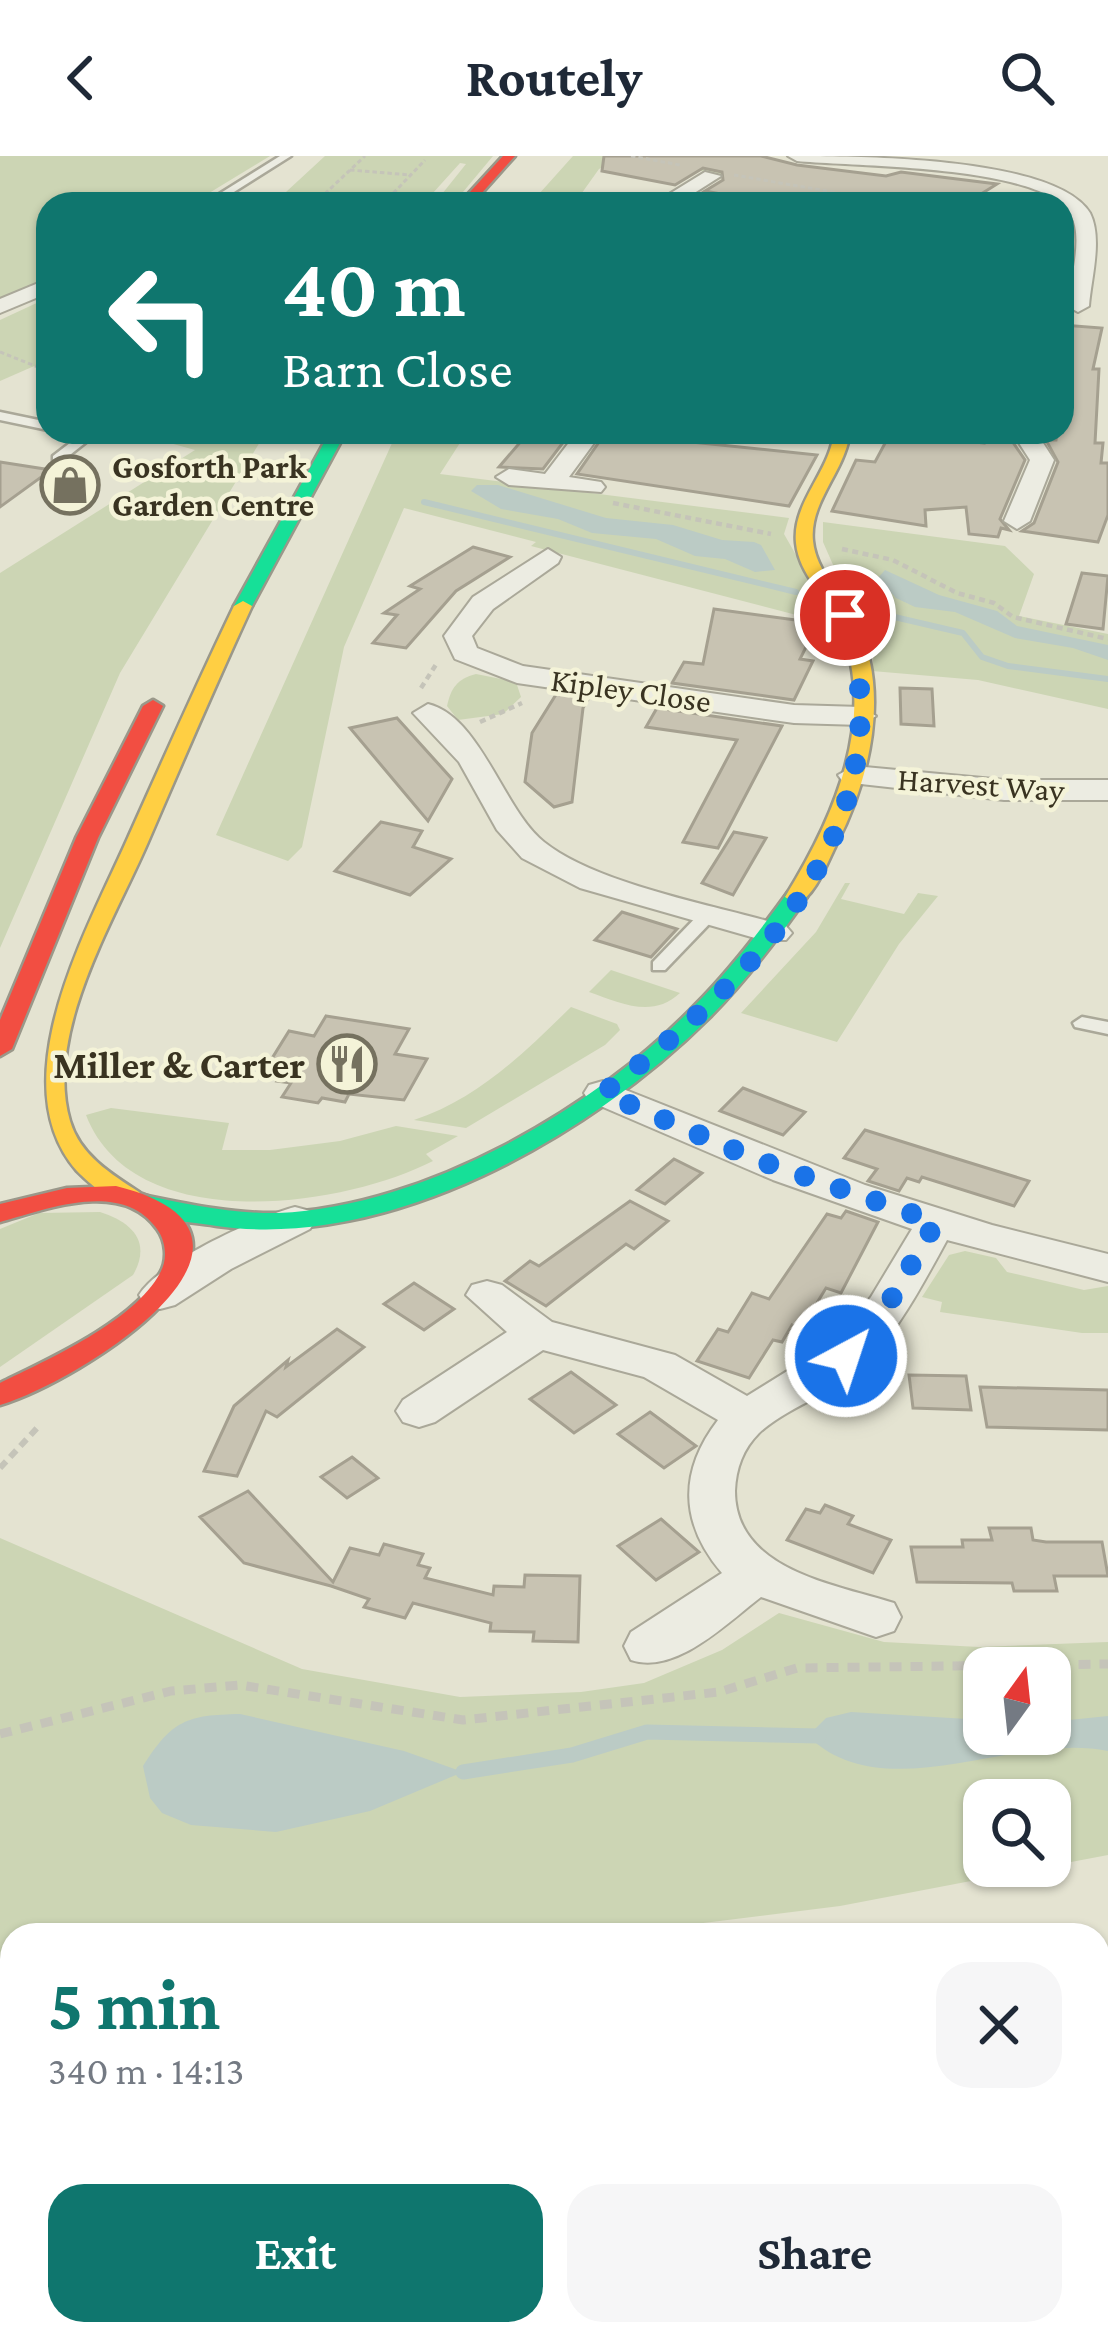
<!DOCTYPE html>
<meta charset="utf-8">
<style>
:root{--surface:#fff;--page:#f6f6f7;--text:#1f2937;--muted:#747a83;--accent:#0f766e}
body{margin:0;font-family:"Crimson Pro",serif;background:var(--page);color:var(--text);height:100vh;display:flex;flex-direction:column;font-size:45px;white-space:nowrap}
*{box-sizing:border-box;margin:0}
p{font-size:39px;color:var(--muted)}
.icon{flex:none;width:66px;height:66px;fill:none;stroke:currentColor;stroke-width:2;stroke-linecap:round;stroke-linejoin:round}
.map{position:relative;flex:1;overflow:hidden}
.drawer{position:absolute;left:0px;top:1767px;width:1110px;height:423px;display:flex;flex-direction:column;background:var(--surface);border-radius:36px 36px 0 0;box-shadow:0 3px 9px #0004}
.drawer>*{flex:none}
.top-card{position:absolute;left:36px;top:36px;width:1038px;height:252px;border-radius:36px;box-shadow:0 3px 9px #0004;background:#0f766e;color:#fff;overflow:hidden}
.needle{width:78px;rotate:15deg}
.tools{position:absolute;left:963px;top:1491px;display:grid;gap:24px}
.tools a{display:grid;place-items:center;width:108px;height:108px;border-radius:24px;background:var(--surface);box-shadow:0 3px 9px #0004;font-size:60px}
.pin{position:absolute;display:grid;place-items:center;width:102px;height:102px;color:#fff;margin:-51px;border:6px solid #fff;border-radius:50%;box-shadow:0 3px 12px #0007}
.me{position:absolute;width:132px;margin:-66px;rotate:40deg;stroke-linejoin:round;filter:drop-shadow(0 0 9px #0008)}
.turn{display:flex;align-items:center;gap:42px;height:252px;padding:0 48px;font-size:54px}
.turn .icon{width:156px;height:156px;stroke-width:2.5}
.turn b{display:block;font-size:84px;line-height:102px}
.round{display:grid;place-items:center;flex:none;width:126px;height:126px;border-radius:36px;background:var(--page)}
.head{display:flex;align-items:center;justify-content:space-between;height:204px;padding:0 48px}
h1{font-size:72px;font-weight:700;line-height:90px;color:var(--accent)}
.cta{display:flex;gap:24px;margin-top:auto;padding:24px 48px}
.cta a{flex:1;height:138px;border-radius:36px;background:var(--accent);color:#fff;font-size:48px;font-weight:700;line-height:138px;text-align:center}
.cta a+a{background:var(--page);color:var(--text)}
header{display:flex;justify-content:space-between;align-items:center;height:156px;padding:0 48px;background:var(--surface);font-size:54px;font-weight:700}
.map>svg:first-child{display:block}
</style>
<header><svg class="icon" aria-label="back" viewBox="0 0 24 24"><path d="M15 5l-7 7 7 7"/></svg>Routely<svg class="icon" aria-label="search" viewBox="0 0 24 24"><circle cx="10" cy="10" r="6"/><path d="M15 15l6 6"/></svg></header>
<div class="map">
<svg width="1108" height="2188" viewBox="0 0 1108 2188">
<rect width="100%" height="100%" fill="#e4e3d1"/>
<g fill="#ccd5b4" fill-rule="evenodd">
<polygon points="0,0 270,0 191,48 48,48 48,122 0,144"/>
<polygon points="325,0 493,0 453,48 434,48 466,8 460,7 423,48 273,48"/>
<polygon points="573,0 663,0 890,48 623,1 599,13 574,48 530,48"/>
<polygon points="41,145 48,146 48,204 0,225 0,164"/>
<polygon points="130,276 266,276 120,517 0,792 0,417 195,294"/>
<polygon points="397,276 467,276 440,318 789,362 784,378 812,427 827,467 531,390 536,386 404,352 344,491 302,691 288,705 216,679"/>
<polygon points="823,366 1005,390 1034,418 1019,460 1108,478 1108,553 978,524 872,515 875,485 857,455 860,448 834,411 823,386"/>
<path d="M476,518L516,526L521,541L503,558L458,564L447,550C451,532 457,523 476,518Z"/>
<polygon points="845,727 850,727 841,743 904,758 918,737 938,740 899,788 837,886 741,857 816,776"/>
<path d="M611,814L680,837C652,863 621,847 589,836Z"/>
<path d="M571,851L617,868L620,874L605,889L466,972L414,964C478,943 524,897 571,851Z"/>
<path d="M111,952L229,967L222,994H270L340,985L396,970L458,980L426,998L433,1005C341,1052 133,1081 86,959Z"/>
<path d="M100,1056C132,1066 152,1086 133,1119L0,1211V1073L39,1057Z"/>
<polygon points="965,1095 996,1102 1007,1116 1084,1134 1108,1130 1108,1177 1082,1177 940,1156 942,1146 922,1141 949,1099"/>
<path d="M0,1382L302,1513L460,1541L581,1536L644,1527L722,1494L779,1457L884,1486L979,1491L1108,1486V1699L1050,1710V1644H984V1710H1050L840,1750L606,1779H12V1853L0,1854ZM984,1512H1050V1578H984Z"/>
</g>
<g fill="#bbcbc5">
<polygon points="477,329 498,329 606,362 673,369 722,384 754,386 761,389 775,414 755,416 725,403 695,400 656,383 592,377 558,363 501,353 471,335"/>
<polygon points="885,414 939,439 997,455 1017,470 1108,489 1108,504 1073,492 1015,482 955,456 915,451 896,442 878,422"/>
<path d="M851,1556L984,1564V1578H1050V1566L1108,1560V1595C1015,1575 885,1655 808,1580L826,1562Z"/>
<path d="M240,1558L404,1595L463,1616L370,1655L276,1676L191,1669L162,1657L150,1642L143,1610C172,1564 187,1559 240,1558Z"/>
</g>
<g fill="none" stroke-linecap="round" stroke-linejoin="round">
<g stroke="#bbcbc5" stroke-width="6">
<polyline points="424,346 796,436"/>
<polyline points="873,456 963,477 982,501 1008,510 1108,523"/>
</g>
<polyline stroke="#bbcbc5" stroke-width="15" points="463,1616 572,1599 647,1576 819,1580"/>
</g>
<g fill="#c8c3b2" stroke="#a5a090" stroke-width="3">
<polygon points="604,0 761,0 797,9 886,20 901,16 997,28 965,48 773,48 705,35 723,24 722,16 703,12 675,29 602,15"/>
<polygon points="1062,169 1102,172 1093,213 1099,213 1095,287 1103,287 1101,307 1108,307 1108,359 1098,386 1022,375 1034,367 1058,306 1046,284 1056,284 1057,276 1062,276"/>
<polygon points="529,276 571,276 543,313 499,311"/>
<polygon points="606,276 672,284 817,299 789,350 577,318"/>
<polygon points="891,276 984,287 984,280 1010,282 1025,304 1000,363 1009,374 1001,372 998,381 969,378 966,351 925,354 926,370 832,355 856,304 875,306"/>
<polygon points="0,306 51,314 0,351"/>
<polygon points="473,391 510,401 456,435 406,492 373,487 397,459 384,457 420,433 410,430"/>
<polygon points="1082,417 1108,420 1103,473 1066,468"/>
<polygon points="714,453 818,467 800,503 813,505 794,544 672,527 684,506 703,508"/>
<polygon points="900,532 932,533 934,570 901,568"/>
<polygon points="557,537 589,542 583,552 572,646 554,651 525,626 532,577"/>
<polygon points="657,552 782,570 718,692 683,686 737,584 646,571"/>
<polygon points="397,562 452,623 428,665 350,572"/>
<polygon points="381,666 422,675 413,691 451,703 410,739 335,715"/>
<polygon points="734,676 766,682 733,739 702,727"/>
<polygon points="622,756 677,773 651,801 595,784"/>
<polygon points="326,860 409,873 395,898 427,903 404,944 349,938 345,946 322,942 318,947 282,941 291,927 277,925 283,915 266,912 289,875 314,880"/>
<polygon points="743,932 805,956 783,979 720,955"/>
<polygon points="865,974 948,1000 1029,1025 1014,1050 922,1021 919,1026 907,1022 899,1035 868,1025 877,1013 844,1002"/>
<polygon points="674,1003 702,1017 665,1048 637,1034"/>
<polygon points="630,1045 668,1065 634,1093 626,1088 546,1150 505,1125 530,1105 539,1110"/>
<polygon points="846,1055 878,1066 841,1137 826,1132 801,1173 792,1169 782,1186 773,1184 749,1222 697,1205 718,1173 728,1176 752,1137 769,1143 827,1058 841,1062"/>
<polygon points="414,1127 454,1153 424,1174 384,1148"/>
<polygon points="337,1173 364,1191 277,1261 266,1255 237,1320 204,1315 234,1250 288,1204 286,1211"/>
<polygon points="571,1216 616,1249 574,1277 530,1243"/>
<polygon points="909,1219 966,1220 971,1254 913,1252"/>
<polygon points="980,1231 1108,1234 1108,1274 987,1271"/>
<polygon points="650,1256 696,1290 664,1312 618,1278"/>
<polygon points="352,1301 378,1322 347,1342 321,1321"/>
<polygon points="248,1335 333,1426 350,1392 379,1399 384,1388 423,1398 418,1409 430,1412 425,1422 493,1439 494,1430 524,1431 525,1419 580,1420 578,1486 533,1485 534,1476 490,1475 491,1467 413,1447 405,1462 364,1451 369,1443 331,1430 244,1407 200,1361"/>
<polygon points="825,1349 853,1360 848,1368 891,1384 873,1417 787,1384 806,1353 820,1357"/>
<polygon points="661,1363 699,1396 656,1424 618,1390"/>
<polygon points="989,1372 1031,1372 1033,1384 1046,1386 1102,1386 1108,1420 1054,1420 1057,1435 1014,1435 1012,1427 917,1426 911,1391 963,1391 962,1384 992,1384"/>
</g>
<g fill="none" stroke-linecap="round" stroke-linejoin="round">
<defs>
<g id="lane">
<polygon points="280,0 291,0 215,48 203,48"/>
<polygon points="0,256 48,266 48,274 0,264"/>
<polygon points="70,276 95,279 61,306 53,306 53,300 79,280"/>
<polygon points="708,754 714,755 714,763 665,814 653,814 653,806 702,755"/>
<polygon points="1082,861 1108,866 1108,878 1075,871 1073,867"/>
</g>
<g id="street">
<path d="M788,0C855,0 1055,0 1090,57C1103,83 1091,123 1089,150L1078,156L1067,150C1070,125 1084,82 1071,59C1043,8 853,11 797,5Z"/>
<polygon points="705,16 721,20 677,48 653,48"/>
<polygon points="48,123 48,137 0,157 0,143"/>
<polygon points="577,276 602,276 569,321 601,326 605,331 601,336 509,329 496,321 509,313 545,318"/>
<polygon points="1012,276 1036,276 1054,304 1030,365 1017,373 1004,365 1030,304"/>
<polygon points="548,393 561,401 558,407 493,453 472,480 477,492 523,510 794,549 861,551 876,560 861,569 794,567 517,527 455,503 444,480 473,441"/>
<path d="M428,548C481,561 504,655 544,686C598,729 718,750 786,770L792,777L786,784H762L580,732L522,702L497,674L459,606L413,557Z"/>
<polygon points="854,610 1004,624 1108,624 1108,644 1004,644 843,626 838,619"/>
<path d="M603,925L865,1029L992,1069L1108,1098V1126L947,1084C924,1126 900,1172 867,1207C836,1238 791,1248 759,1277C743,1293 736,1312 735,1335C735,1414 834,1428 894,1447L901,1461L894,1475L876,1481L761,1441C727,1467 676,1519 631,1504L624,1490L631,1476L722,1417C680,1368 678,1316 718,1264L644,1221L543,1194L435,1266L419,1271L403,1266L396,1255L403,1244L507,1176L466,1139L472,1129L487,1125L502,1129L552,1166L675,1199L747,1240L834,1186L871,1141L912,1073L773,1024L589,945L584,937L589,929Z"/>
<path d="M295,1051L310,1055L316,1064L310,1073L231,1113L175,1149L160,1153L145,1149L139,1139C159,1106 257,1061 295,1051Z"/>
<polygon points="0,2069 12,2074 12,2178 59,2178 62,2188 0,2188"/>
<polygon points="1108,2138 1108,2188 965,2188 969,2178 1098,2178 1098,2140"/>
<polygon points="586,2178 652,2178 654,2188 588,2188"/>
</g>
<g id="fast">
<polygon points="330,276 346,276 252,450 237,454 234,450"/>
<path d="M796,734L807,741C777,784 746,825 709,862C591,980 388,1095 217,1070C193,1066 146,1064 130,1047L143,1039C187,1048 233,1058 278,1057C425,1051 596,952 695,849C730,814 759,776 788,736Z"/>
</g>
<g id="slow">
<path d="M825,276H843L849,282C842,318 809,348 813,385C816,416 843,439 856,466C891,535 870,623 836,689C827,707 815,741 796,748L785,741C834,662 879,561 839,469C827,441 799,419 796,387C792,349 826,319 833,283Z"/>
<path d="M243,445L252,450C216,528 182,607 148,686C114,765 44,877 70,965C80,999 111,1018 139,1036L143,1042L139,1048L130,1050C110,1045 91,1029 77,1015C0,927 87,774 127,684C162,606 197,527 234,450Z"/>
</g>
<g id="jam">
<polygon points="503,0 515,0 472,48 459,48"/>
<polygon points="153,544 163,550 98,682 12,893 0,900 0,864 76,682 143,550"/>
<path d="M116,1030C312,1079 81,1225 0,1249V1227C47,1204 135,1165 160,1117C168,1104 166,1085 157,1073C122,1023 47,1053 0,1066V1048L67,1032Z"/>
</g>
</defs>
<use href="#lane" stroke="#aaa899" stroke-width="5"/>
<use href="#street" stroke="#aaa899" stroke-width="4"/>
<use href="#fast" stroke="#9a988a" stroke-width="5"/>
<use href="#slow" stroke="#9a988a" stroke-width="5"/>
<use href="#jam" stroke="#9a988a" stroke-width="5"/>
<g stroke="#c5c4b9" stroke-width="3" stroke-dasharray="4.5 3" stroke-linecap="butt">
<polyline points="631,0 680,9"/>
<polyline points="350,14 410,19"/>
<polyline points="734,19 902,48"/>
<polyline points="314,48 365,0"/>
<polyline points="383,48 425,4"/>
<polyline points="0,196 48,215"/>
</g>
<g stroke="#c5c4b9" stroke-width="4.5" stroke-dasharray="6 4.5" stroke-linecap="butt">
<polyline points="759,286 767,276"/>
<polyline points="613,347 771,378"/>
<polyline points="842,393 893,404 957,437 994,447 1013,461 1108,483"/>
<polyline points="421,532 437,507"/>
<polyline points="480,566 522,547"/>
</g>
<polyline stroke="#c5c4b9" stroke-width="6" stroke-dasharray="9 6" stroke-linecap="butt" points="0,1312 38,1271"/>
<polyline stroke="#c5c4b9" stroke-width="9" stroke-dasharray="12 9" stroke-linecap="butt" points="0,1578 171,1535 240,1529 463,1564 719,1536 797,1512 1108,1508"/>
<use href="#lane" fill="#ecece2" fill-rule="evenodd"/>
<use href="#street" fill="#ecece2" fill-rule="evenodd"/>
<use href="#fast" fill="#16e098" fill-rule="evenodd"/>
<use href="#slow" fill="#ffcf43" fill-rule="evenodd"/>
<use href="#jam" fill="#f24e42" fill-rule="evenodd"/>
</g>
<g fill="none" stroke-linecap="round" stroke-linejoin="round">
<path stroke="#1a73e8" stroke-width="21" stroke-dasharray="0 37.8" d="M845,459C857,484 858,511 860,539C868,714 730,840 603,937L755,1003L936,1066L885,1154L846,1200"/>
</g>
<defs>
<symbol id="shop-ring" viewBox="-11 -11 22 22"><circle r="9.5" fill="#f4f3d8" stroke="#75715f" stroke-width="1.5"/><path d="M-5-2.5h2.3a2.7 3.5 0 0 1 5.4 0H5L5.5 6h-11ZM-1.5-2.5h3a1.5 2.3 0 0 0-3 0Z" fill="#75715f"/></symbol>
<symbol id="restaurant-ring" viewBox="-11 -11 22 22"><circle r="9.5" fill="#f4f3d8" stroke="#75715f" stroke-width="1.5"/><path d="M-5-6h1v4h1v-4h1v4h1v-4h1v5L-1.5 .5V6h-2V.5L-5-1ZM5-6V6H3V1.5H1.5Q1.5-4 5-6Z" fill="#75715f"/></symbol>
</defs>
<g fill-rule="evenodd">
<use href="#shop-ring" x="37" y="296" width="66" height="66"/>
<use href="#restaurant-ring" x="314" y="875" width="66" height="66"/>
</g>
<g text-anchor="middle" dominant-baseline="central" stroke-width="9" stroke-linejoin="round" paint-order="stroke">
<g font-size="33" font-weight="bold" fill="#393321" stroke="#f4f3d8" text-anchor="start">
<text x="112" y="310">Gosforth Park<tspan x="112" dy="38">Garden Centre</tspan></text>
</g>
<g font-size="33" fill="#393321" stroke="#f4f3d8">
<text transform="translate(631 534) rotate(8)">Kipley Close</text>
<text transform="translate(981 628) rotate(4)">Harvest Way</text>
</g>
<g font-size="39" font-weight="bold" fill="#393321" stroke="#f4f3d8" text-anchor="end">
<text x="305" y="908">Miller &amp; Carter</text>
</g>
</g>
</svg>
<div class="tools">
<a><svg class="needle" viewBox="-14 -14 28 28"><path d="M0-13l5 13h-10z" fill="#e53935"/><path d="M0 13l5-13h-10z" fill="#747a83"/></svg></a>
<a><svg class="icon" aria-label="search" viewBox="0 0 24 24"><circle cx="10" cy="10" r="6"/><path d="M15 15l6 6"/></svg></a>
</div>
<div class="pin" style="left:845px;top:459px;background:#d93025"><svg class="icon" aria-label="arrive" viewBox="0 0 24 24"><path d="M6 21V4h12l-3 4 3 4H6"/></svg></div>
<svg class="me" style="left:846px;top:1200px" viewBox="-20 -20 40 40"><circle r="17" fill="#1a73e8" stroke="#fff" stroke-width="3"/><path d="M0-11L8 9 0 5-8 9z" fill="#fff"/></svg>
<div class="top-card">
<div class="turn"><svg class="icon" aria-label="left" viewBox="0 0 24 24"><path d="M17 20v-9H6M10 6l-5 5 5 5"/></svg><div><b>40 m</b>Barn Close</div></div>
</div>
<section class="drawer">
<div class="head"><div><h1>5 min</h1><p>340 m · 14:13</p></div><a class="round"><svg class="icon" aria-label="close" viewBox="0 0 24 24"><path d="M6 6l12 12M18 6L6 18"/></svg></a></div>
<div class="cta"><a>Exit</a><a>Share</a></div>
</section>
</div>
